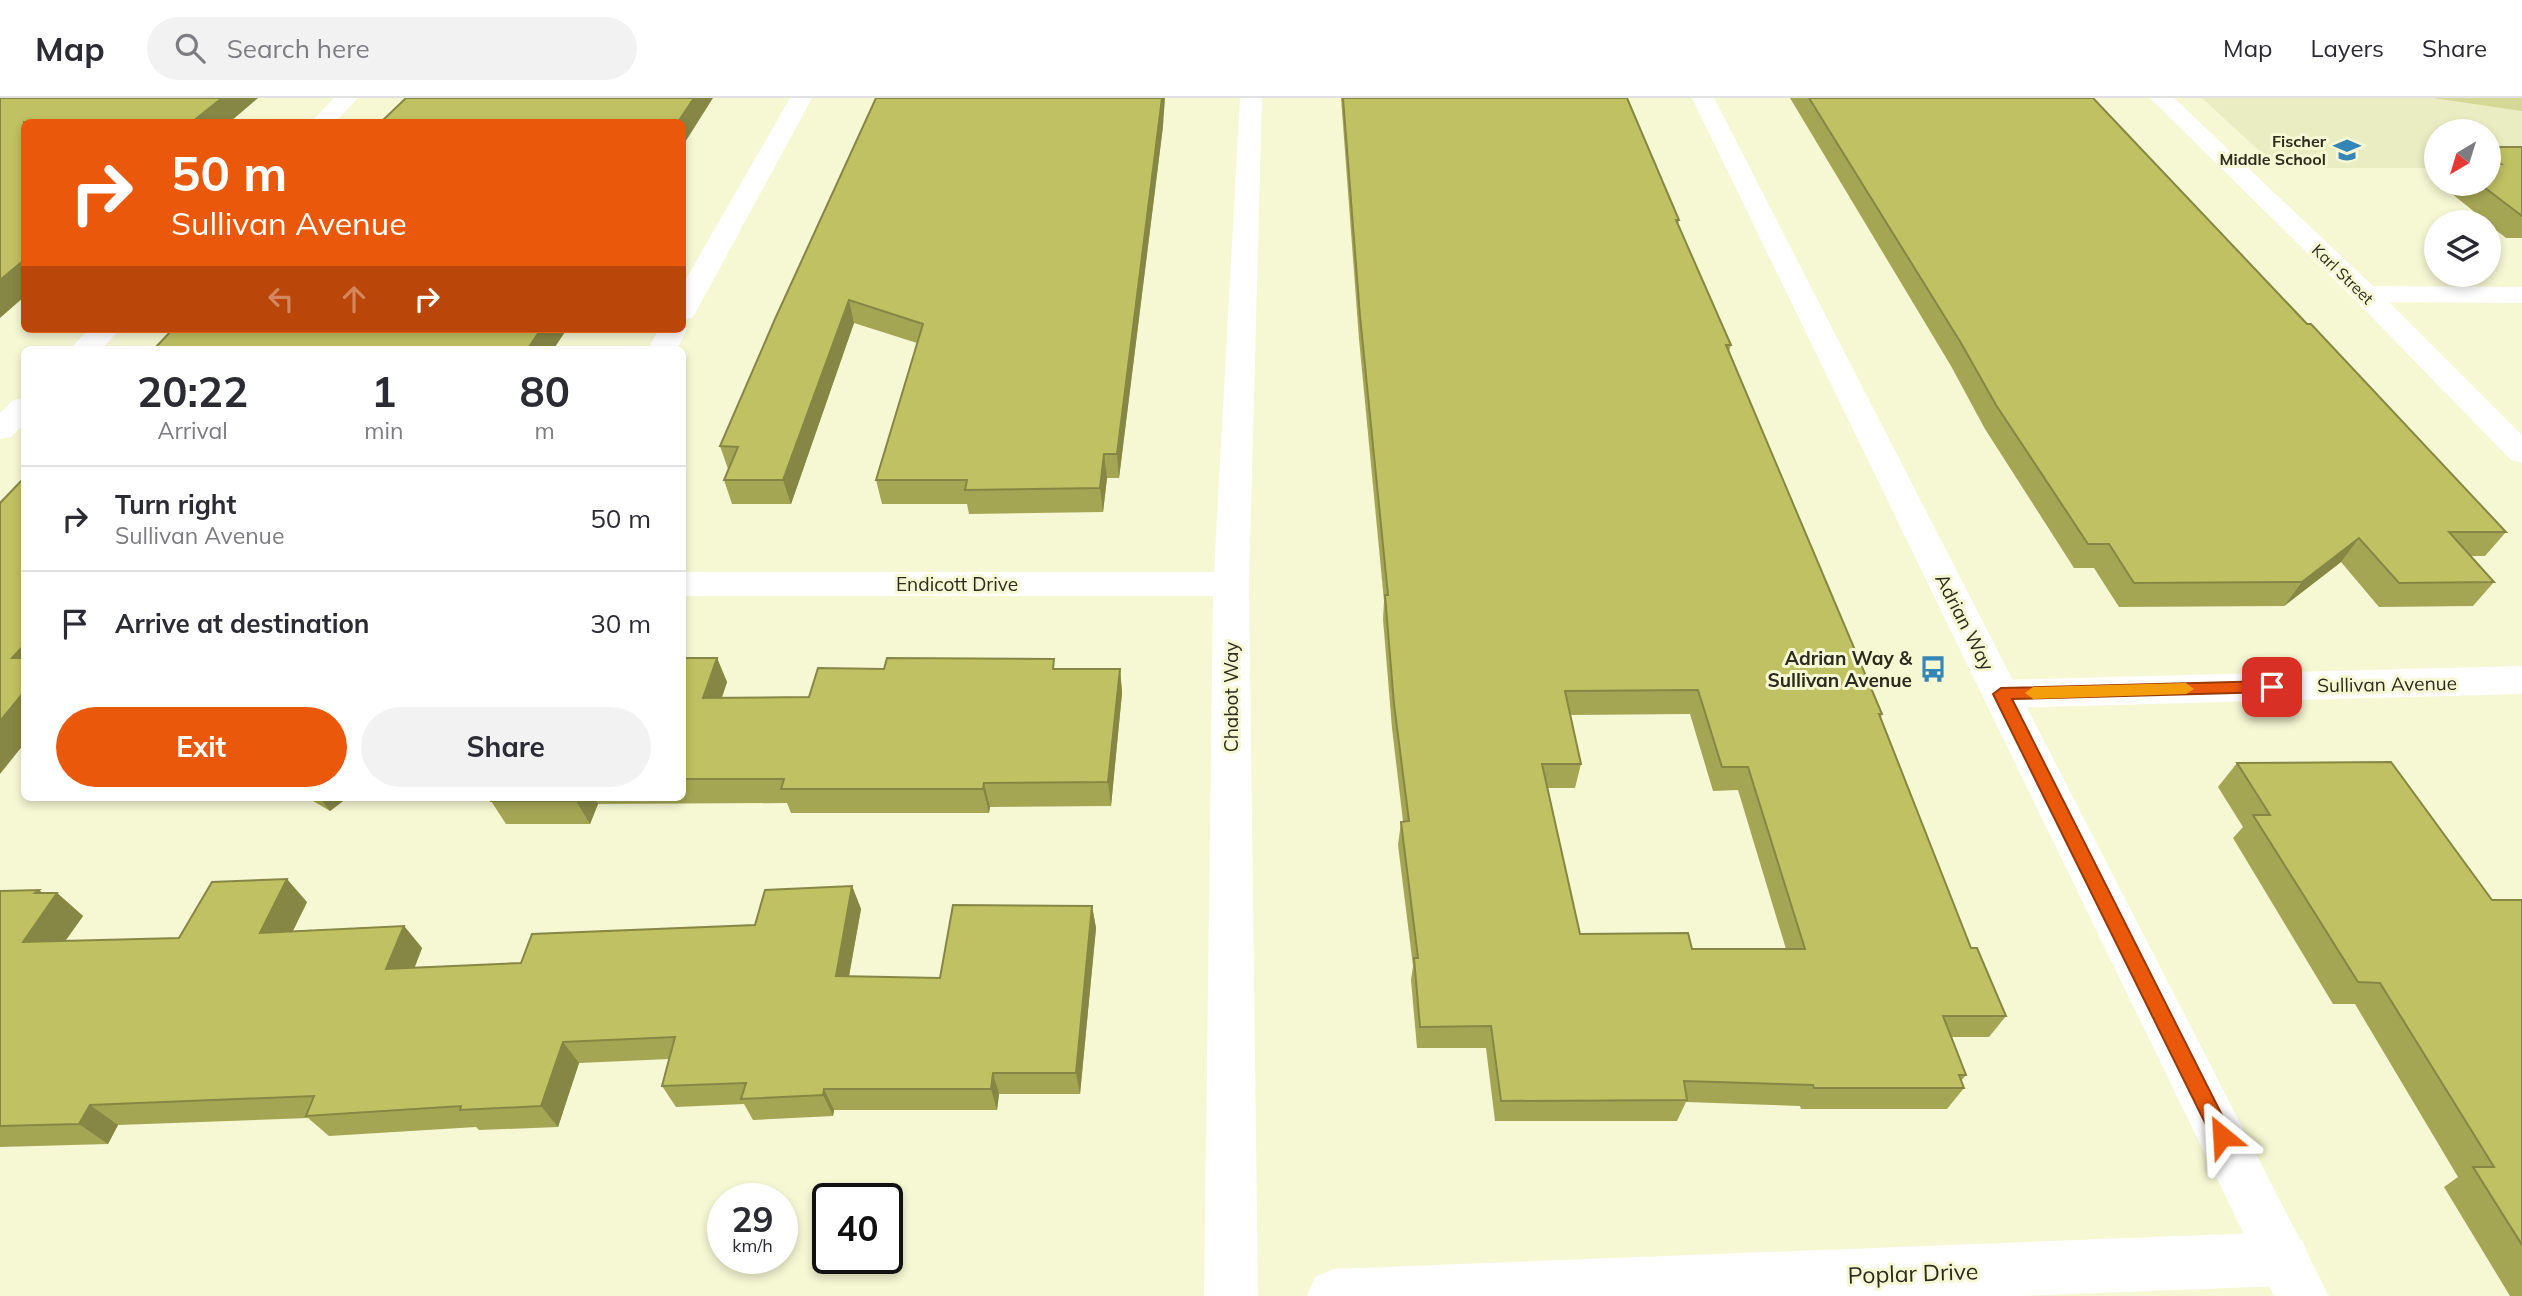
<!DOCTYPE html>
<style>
:root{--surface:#fff;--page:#f2f2f3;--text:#2b2b33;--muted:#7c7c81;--line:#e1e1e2;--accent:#ea580c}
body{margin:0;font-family:Mulish,sans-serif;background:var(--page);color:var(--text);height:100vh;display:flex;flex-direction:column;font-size:26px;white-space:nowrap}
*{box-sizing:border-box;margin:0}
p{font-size:23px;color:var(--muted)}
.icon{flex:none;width:38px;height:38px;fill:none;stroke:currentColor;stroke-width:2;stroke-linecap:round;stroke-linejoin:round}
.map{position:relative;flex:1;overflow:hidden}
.side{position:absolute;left:21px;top:248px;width:665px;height:455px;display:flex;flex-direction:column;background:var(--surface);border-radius:10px;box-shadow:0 4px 10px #0003}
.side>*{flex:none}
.guide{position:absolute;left:21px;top:21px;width:665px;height:214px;border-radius:10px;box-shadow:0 4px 10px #0003;background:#ea580c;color:#fff;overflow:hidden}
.needle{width:46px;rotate:218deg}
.fabs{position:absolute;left:2424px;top:21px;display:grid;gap:14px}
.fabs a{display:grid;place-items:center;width:77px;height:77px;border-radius:50%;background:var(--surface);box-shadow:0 4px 10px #0003;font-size:35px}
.speed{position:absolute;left:707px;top:1085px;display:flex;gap:14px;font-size:35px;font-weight:700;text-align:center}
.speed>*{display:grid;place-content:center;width:91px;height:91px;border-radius:50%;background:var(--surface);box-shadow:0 4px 10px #0003;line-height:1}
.speed small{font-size:18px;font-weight:400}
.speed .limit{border:4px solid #111;border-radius:10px;background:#fff;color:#111}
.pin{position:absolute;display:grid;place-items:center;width:60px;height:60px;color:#fff;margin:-30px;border-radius:14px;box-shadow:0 4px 10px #0006}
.me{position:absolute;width:77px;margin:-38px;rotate:333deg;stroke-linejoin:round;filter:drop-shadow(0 0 5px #0008)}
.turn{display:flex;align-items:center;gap:24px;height:147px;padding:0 35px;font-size:32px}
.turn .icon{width:91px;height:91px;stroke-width:2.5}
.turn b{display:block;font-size:49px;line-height:60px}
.lanes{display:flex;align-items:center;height:66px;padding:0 35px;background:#0003;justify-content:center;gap:35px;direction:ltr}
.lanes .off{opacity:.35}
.eta{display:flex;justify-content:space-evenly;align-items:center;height:119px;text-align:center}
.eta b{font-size:42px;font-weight:700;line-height:49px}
.action{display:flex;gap:14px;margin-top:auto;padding:14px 35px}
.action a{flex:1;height:80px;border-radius:42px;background:var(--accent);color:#fff;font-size:28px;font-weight:700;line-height:80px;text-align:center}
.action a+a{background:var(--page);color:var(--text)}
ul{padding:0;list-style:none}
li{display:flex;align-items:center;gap:21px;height:105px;padding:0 35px;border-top:2px solid var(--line)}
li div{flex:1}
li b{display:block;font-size:26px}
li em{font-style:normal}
header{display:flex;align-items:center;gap:42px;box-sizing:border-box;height:98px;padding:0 35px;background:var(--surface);border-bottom:2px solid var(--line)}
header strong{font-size:33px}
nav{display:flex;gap:38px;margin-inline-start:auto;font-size:24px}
.search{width:490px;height:63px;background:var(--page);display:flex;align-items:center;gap:18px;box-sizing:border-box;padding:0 24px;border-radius:38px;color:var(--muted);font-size:26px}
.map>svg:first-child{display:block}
</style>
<header>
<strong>Map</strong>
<div class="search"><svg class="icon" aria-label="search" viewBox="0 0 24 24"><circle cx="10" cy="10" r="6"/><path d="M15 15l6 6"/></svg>Search here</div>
<nav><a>Map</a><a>Layers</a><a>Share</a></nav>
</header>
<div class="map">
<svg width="2522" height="1198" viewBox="0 0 2522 1198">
<rect width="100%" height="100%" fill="#f6f7d3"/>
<polygon fill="#eaecc1" points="2202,0 2522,0 2522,70 2489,70 2488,33 2436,33 2436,70 2278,70"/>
<polygon fill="#d5d797" points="2433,0 2522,0 2522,13"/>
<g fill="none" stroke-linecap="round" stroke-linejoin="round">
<g fill="#fff" fill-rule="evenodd">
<polygon points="334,0 358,0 335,24 311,24"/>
<polygon points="790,0 812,0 696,214 692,220 682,222 682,188"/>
<polygon points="1240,0 1262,0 1249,486 1258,1198 1204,1198 1213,498 682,498 682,474 1214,474"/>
<polygon points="2365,188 2522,189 2522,205 2365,204 2355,202 2351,196 2355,190"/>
<polygon points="682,225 687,231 677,252 647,252 659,231 682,231"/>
<polygon points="89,231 120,231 101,252 69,252"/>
<polygon points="24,300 24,326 11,339 0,341 0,315 13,302"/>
<polygon points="2522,568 2522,596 2001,610 1987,606 1982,596 1987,586 2001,582"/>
<polygon points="2283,1134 2302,1142 2310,1161 2302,1180 2283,1188 2021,1198 1307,1198 1315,1179 1334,1171"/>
</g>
<g fill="#fff" fill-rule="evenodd">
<polygon points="1692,0 1714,0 2329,1198 2274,1198"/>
<polygon points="2150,0 2174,0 2375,190 2522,337 2522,365 2511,362 2355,202"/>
</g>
</g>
<g fill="#a5a654" fill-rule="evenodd">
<path d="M1341,0H1627L1679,122L1678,127L1731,247L1729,253L1882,616L1881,619L1971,850L2006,918L1989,939H1952L1966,977L1961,983L1964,990L1947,1011H1801L1800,1008L1686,1004L1677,1023H1495L1486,950H1417L1411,882L1413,868L1398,747L1401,724L1403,723L1392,630L1383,521L1384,503L1359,241ZM1690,616L1713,693L1738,692L1786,851H1692L1580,836L1548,690H1575L1581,666L1570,617Z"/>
<polygon points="1790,0 2093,0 2506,434 2485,458 2471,458 2494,484 2473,508 2379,509 2341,464 2284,508 2119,509 2094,470 2074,470 1985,331 1951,268"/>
<polygon points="1163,28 1119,380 1107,380 1103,414 969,416 967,406 882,406 876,382 917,245 854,225 791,406 732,406 724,382 728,371 720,348 775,221"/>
<polygon points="2488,49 2522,49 2522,140 2506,140 2488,126 2488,124 2487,124 2441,87 2442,86 2488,86"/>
<polygon points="682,560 717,560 727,584 722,600 809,599 1056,571 1120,571 1122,595 1111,708 990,709 989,715 791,715 787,705 598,706 590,726 506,726 491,703 492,700 682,700"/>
<polygon points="2237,665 2492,802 2522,802 2522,1198 2510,1198 2444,1089 2458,1079 2355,906 2333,906 2233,740 2243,729 2218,689"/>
<polygon points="308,700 347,700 330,713"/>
<polygon points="852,788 861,811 849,878 940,880 1092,808 1096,830 1080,996 999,996 997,1012 834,1012 833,1018 753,1022 744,1006 676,1009 662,988 669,961 579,965 558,1029 479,1032 476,1029 329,1038 308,1020 118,1027 108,1046 0,1049 0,793 39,792 42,795 57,795 83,818 65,843 179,840 307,804 293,833 404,828 422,850 415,869 521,865 755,827"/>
</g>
<g fill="#868745">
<polygon points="222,0 258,0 230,24 192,24"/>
<polygon points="694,0 713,0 682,49 682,24 678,24"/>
<polygon points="1162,0 1165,0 1163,28 1119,380 1117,356"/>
<polygon points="24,162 24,199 0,220 0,182"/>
<polygon points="849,202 854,225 791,406 783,382"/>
<polygon points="541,231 567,231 553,252 527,252"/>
<polygon points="1104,356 1107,380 1103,414 1100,390"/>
<polygon points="2359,440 2341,464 2284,508 2302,484"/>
<polygon points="24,547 24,573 12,560"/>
<polygon points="717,560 727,584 713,624 703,600"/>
<polygon points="1120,571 1122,595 1111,708 1108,684"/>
<polygon points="24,594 24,646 0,676 0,623"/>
<polygon points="984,685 990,709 989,715 983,691"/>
<polygon points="320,700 347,700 330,713"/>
<polygon points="577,700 595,700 598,706 590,726 576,703"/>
<polygon points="287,781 307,804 281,857 260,835"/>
<polygon points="852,788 861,811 845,900 836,878"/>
<polygon points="39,792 51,803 57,795 83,818 49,866 23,844 35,795"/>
<polygon points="1092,808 1096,830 1080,996 1076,975"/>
<polygon points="404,828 422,850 405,893 386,871"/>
<polygon points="563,944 579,965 558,1029 541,1008"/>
<polygon points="993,975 999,996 997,1012 991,991"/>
<polygon points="824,991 834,1012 833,1018 823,997"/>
<polygon points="90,1007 118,1027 108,1046 79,1026"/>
</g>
<g fill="#c0c162" stroke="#868745" stroke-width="2" fill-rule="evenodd">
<polygon points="0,0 222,0 192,24 24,24 24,162 0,182"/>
<polygon points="406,0 694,0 678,24 381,24"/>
<polygon points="876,0 1162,0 1117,356 1104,356 1100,390 965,392 967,382 876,382 923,226 849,202 783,382 724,382 738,349 720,348 775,221"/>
<path d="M1343,0H1627L1679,122H1676L1731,247H1726L1882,616H1879L1971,850H1977L2006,918H1943L1966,977H1959L1964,990H1814L1813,987L1684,983L1687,1002L1501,1003L1491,928L1420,929L1414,860H1418L1401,724L1409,723L1394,606L1385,497H1388L1360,218ZM1698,592L1722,669H1748L1805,851H1692L1688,835L1580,836L1542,666H1581L1565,593Z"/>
<polygon points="1809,0 2093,0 2307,226 2311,226 2506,434 2449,434 2494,484 2399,485 2359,440 2302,484 2134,485 2109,446 2088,446 1996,307 1961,245"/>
<polygon points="2488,49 2522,49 2522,118 2480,86 2488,86 2488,66 2501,66 2488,56"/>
<polygon points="173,231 541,231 527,252 153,252"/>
<polygon points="24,380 24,547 12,560 24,560 24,594 0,623 0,405"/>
<polygon points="682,560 717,560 703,600 809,599 818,570 884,571 887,560 1054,561 1053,571 1120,571 1108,684 984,685 983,691 781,691 784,681 682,681"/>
<polygon points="2391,664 2492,802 2522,802 2522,1147 2473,1069 2494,1069 2380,885 2358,884 2253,717 2270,717 2237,665"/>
<polygon points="492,700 577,700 576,703 491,703"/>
<polygon points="287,781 260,835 404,828 386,871 521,865 532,836 755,827 765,792 852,788 836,878 940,880 953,807 1092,808 1076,975 993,975 991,991 824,991 823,997 741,1001 746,985 662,988 675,939 563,944 541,1008 460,1012 461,1008 306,1018 314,998 90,1007 79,1026 0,1028 0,793 39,792 35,795 57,795 23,844 179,840 212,784"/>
</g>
<polygon fill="#ea580c" stroke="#983908" stroke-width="2" points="2272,583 2280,589 2272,594 2012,601 2229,1031 2232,1038 2229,1045 2222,1048 2215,1045 1993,596 2001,590"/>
<polygon fill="#f59e0b" points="2186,585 2194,591 2186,596 2033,601 2025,595 2033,589"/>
<defs>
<symbol id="school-bare" viewBox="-9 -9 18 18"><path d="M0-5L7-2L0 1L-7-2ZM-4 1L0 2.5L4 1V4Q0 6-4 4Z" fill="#3486b7" stroke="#f6f7d3" stroke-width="2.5" paint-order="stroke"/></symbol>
<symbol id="bus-bare" viewBox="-9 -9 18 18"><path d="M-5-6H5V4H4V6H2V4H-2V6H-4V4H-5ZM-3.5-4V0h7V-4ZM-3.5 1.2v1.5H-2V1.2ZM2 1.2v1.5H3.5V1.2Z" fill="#3486b7" stroke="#f6f7d3" stroke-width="2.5" paint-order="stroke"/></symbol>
</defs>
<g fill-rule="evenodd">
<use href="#school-bare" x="2328" y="33" width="38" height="38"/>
<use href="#bus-bare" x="1914" y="552" width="38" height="38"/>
</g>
<g text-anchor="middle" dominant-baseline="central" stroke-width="6" stroke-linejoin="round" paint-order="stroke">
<g font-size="16" font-weight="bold" fill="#2b2b1e" stroke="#f6f7d3" text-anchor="end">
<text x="2326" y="43">Fischer<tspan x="2326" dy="18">Middle School</tspan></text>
</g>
<g font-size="16" fill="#2b2b1e" stroke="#f6f7d3">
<text transform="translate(2343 176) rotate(44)">Karl Street</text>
</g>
<g font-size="19" fill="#2b2b1e" stroke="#f6f7d3">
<text x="957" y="486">Endicott Drive</text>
<text transform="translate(1965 524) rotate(63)">Adrian Way</text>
<text transform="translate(2387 586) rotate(-1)">Sullivan Avenue</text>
<text transform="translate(1231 599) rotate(-90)">Chabot Way</text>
</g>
<g font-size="19" font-weight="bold" fill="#2b2b1e" stroke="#f6f7d3" text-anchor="end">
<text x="1912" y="560">Adrian Way &amp;<tspan x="1912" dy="22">Sullivan Avenue</tspan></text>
</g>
<g font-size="23" fill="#2b2b1e" stroke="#f6f7d3">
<text transform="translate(1913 1175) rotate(-2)">Poplar Drive</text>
</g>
</g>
</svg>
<div class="fabs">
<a><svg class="needle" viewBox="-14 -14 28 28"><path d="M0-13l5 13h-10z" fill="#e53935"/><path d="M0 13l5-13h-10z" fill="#7c7c81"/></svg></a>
<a><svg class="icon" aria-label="layers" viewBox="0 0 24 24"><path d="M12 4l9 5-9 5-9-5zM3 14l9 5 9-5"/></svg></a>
</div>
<div class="speed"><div>29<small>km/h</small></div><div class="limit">40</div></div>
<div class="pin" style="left:2272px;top:589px;background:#d93025"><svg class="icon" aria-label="arrive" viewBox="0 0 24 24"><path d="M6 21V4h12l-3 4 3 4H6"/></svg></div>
<svg class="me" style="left:2222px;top:1038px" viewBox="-20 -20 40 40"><path d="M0-17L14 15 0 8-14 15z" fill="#ea580c" stroke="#fff" stroke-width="4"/></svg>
<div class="guide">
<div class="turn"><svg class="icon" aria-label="right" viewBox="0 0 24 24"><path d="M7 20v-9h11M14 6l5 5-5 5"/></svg><div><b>50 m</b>Sullivan Avenue</div></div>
<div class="lanes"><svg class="icon off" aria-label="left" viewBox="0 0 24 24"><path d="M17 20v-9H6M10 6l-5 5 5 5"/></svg><svg class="icon off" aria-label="ahead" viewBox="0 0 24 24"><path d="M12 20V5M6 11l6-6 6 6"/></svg><svg class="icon" aria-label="right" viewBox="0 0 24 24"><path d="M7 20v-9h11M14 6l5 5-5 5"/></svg></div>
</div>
<section class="side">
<div class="eta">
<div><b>20:22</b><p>Arrival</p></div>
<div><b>1</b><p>min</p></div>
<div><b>80</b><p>m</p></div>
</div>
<ul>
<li><svg class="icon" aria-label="right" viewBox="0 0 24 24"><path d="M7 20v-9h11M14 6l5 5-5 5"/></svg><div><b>Turn right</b><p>Sullivan Avenue</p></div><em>50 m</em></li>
<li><svg class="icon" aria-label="arrive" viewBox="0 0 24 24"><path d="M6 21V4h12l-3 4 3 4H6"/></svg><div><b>Arrive at destination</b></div><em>30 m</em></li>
</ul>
<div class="action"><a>Exit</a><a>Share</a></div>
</section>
</div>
